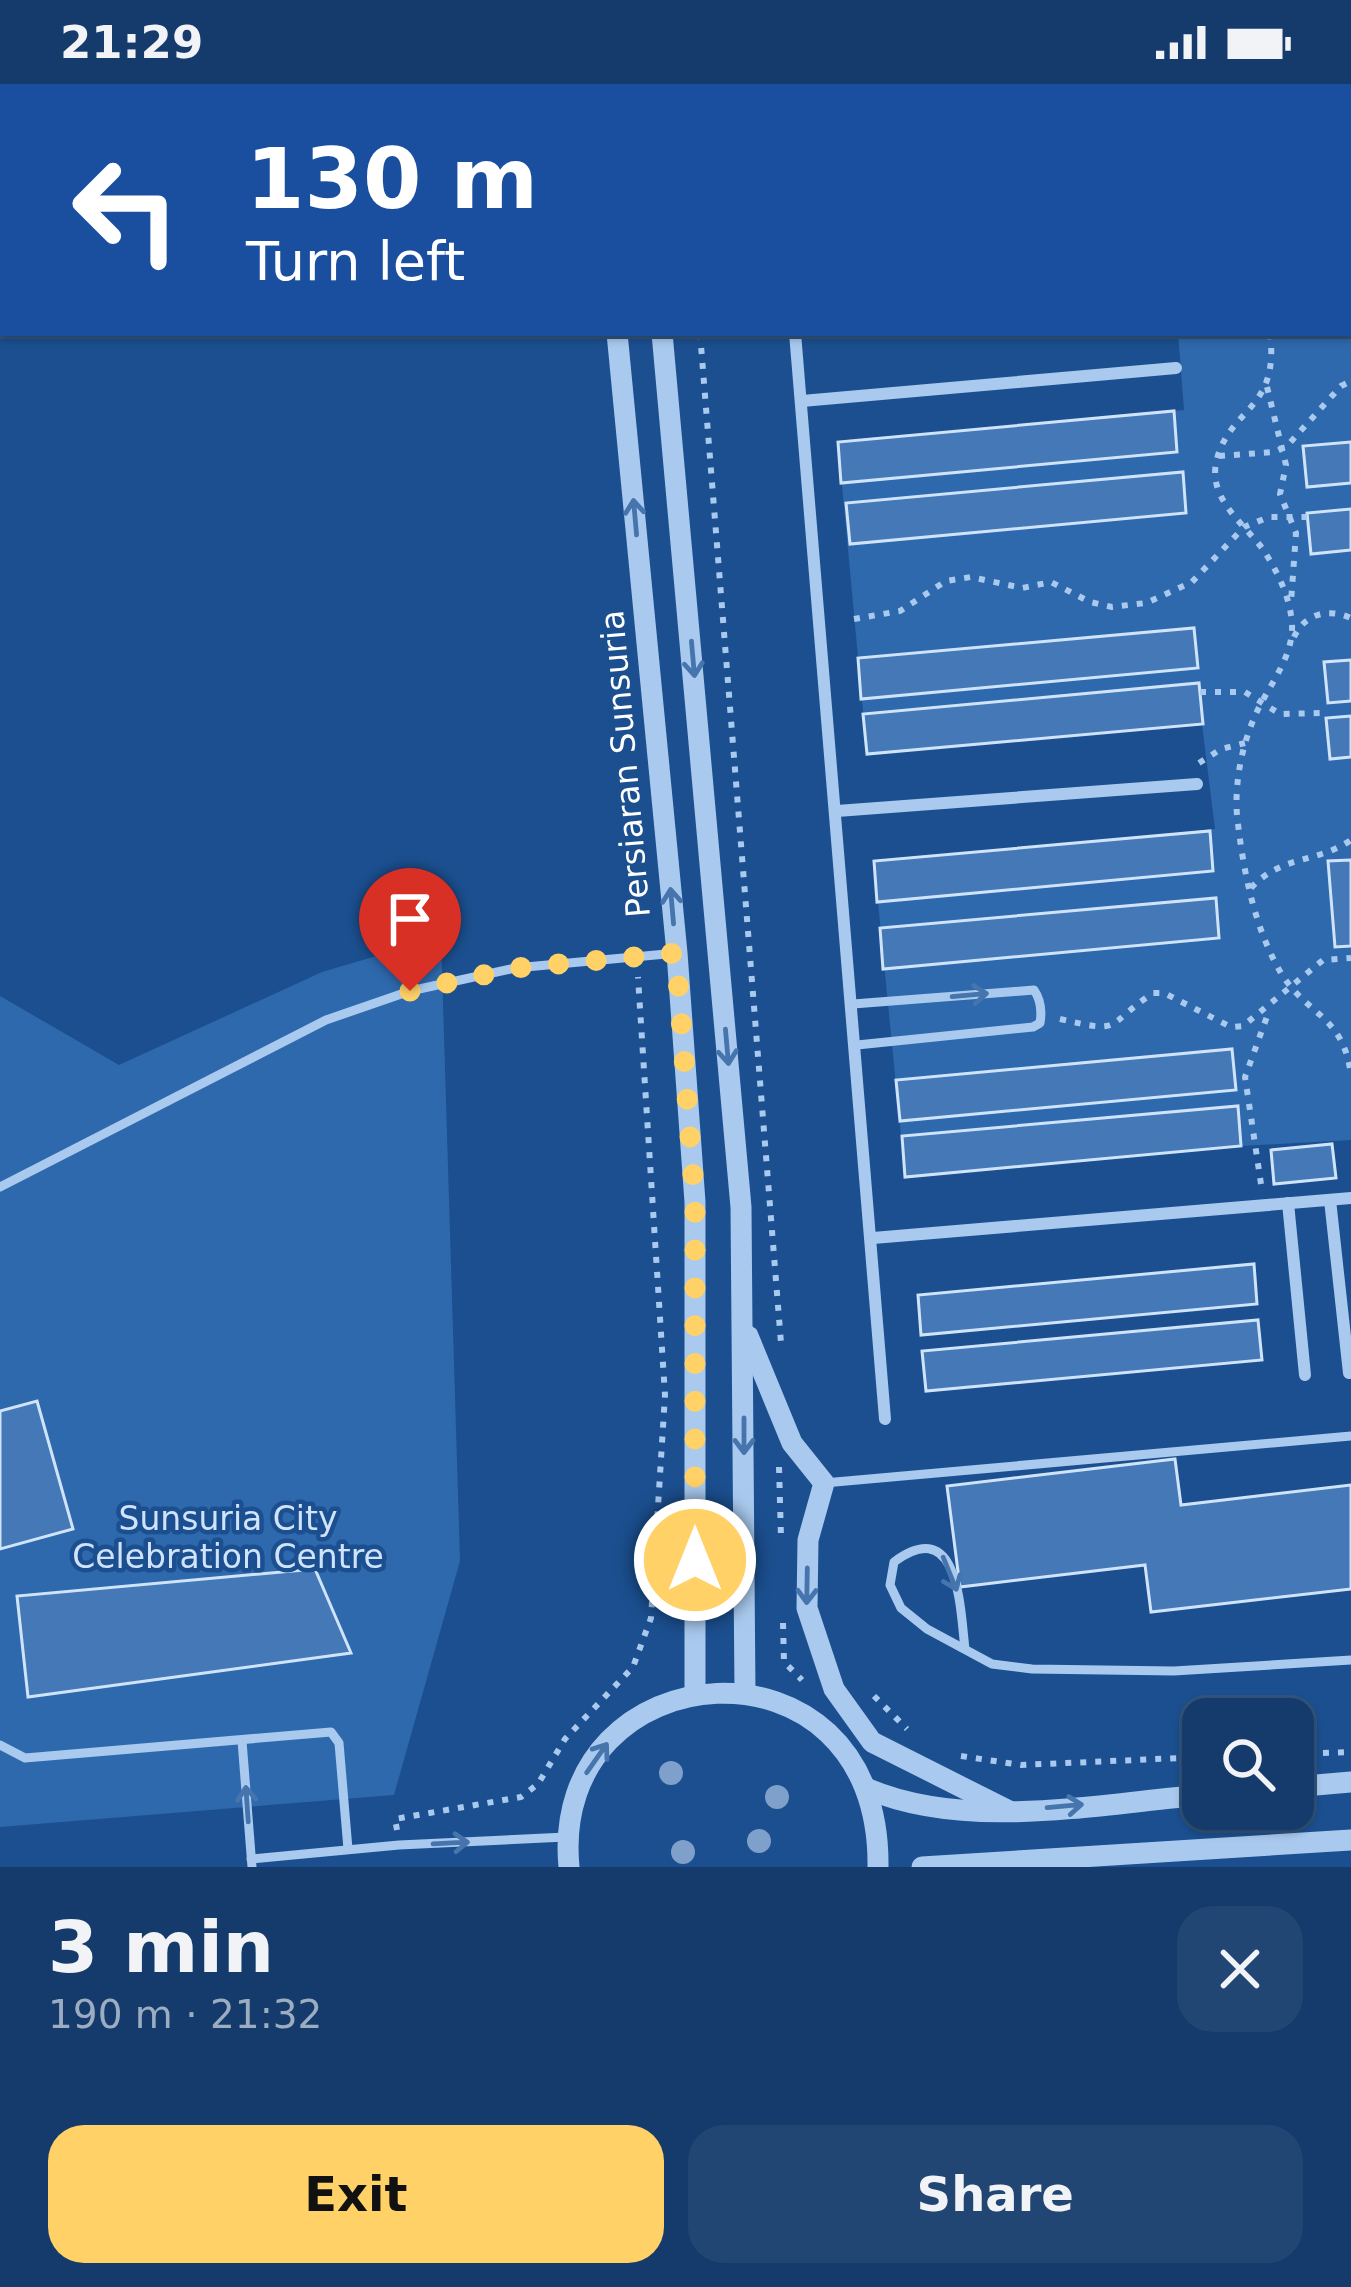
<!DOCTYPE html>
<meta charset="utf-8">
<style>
:root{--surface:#143b6b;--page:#214673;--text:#f1f3f6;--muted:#9dadc1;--line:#33557e;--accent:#ffd166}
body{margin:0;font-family:"DejaVu Sans",sans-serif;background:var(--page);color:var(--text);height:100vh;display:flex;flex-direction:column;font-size:45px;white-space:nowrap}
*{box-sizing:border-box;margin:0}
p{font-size:39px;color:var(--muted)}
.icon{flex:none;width:66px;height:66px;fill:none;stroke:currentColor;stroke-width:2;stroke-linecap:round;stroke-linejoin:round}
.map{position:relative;height:1783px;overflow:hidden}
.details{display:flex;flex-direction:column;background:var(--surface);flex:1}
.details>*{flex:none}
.guide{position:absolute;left:0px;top:0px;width:1353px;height:252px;box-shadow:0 3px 9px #0004,0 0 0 3px var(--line);background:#1a4fa0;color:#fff;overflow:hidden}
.buttons{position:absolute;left:1182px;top:1614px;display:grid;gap:24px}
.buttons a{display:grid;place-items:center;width:132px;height:132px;border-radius:24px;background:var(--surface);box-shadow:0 3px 9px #0004,0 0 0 3px var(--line);font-size:60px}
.pin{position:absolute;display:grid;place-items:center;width:102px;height:102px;color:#fff;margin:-123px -51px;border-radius:50% 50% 50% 0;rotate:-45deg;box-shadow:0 0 12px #0007}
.pin .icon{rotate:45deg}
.me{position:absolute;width:132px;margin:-66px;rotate:0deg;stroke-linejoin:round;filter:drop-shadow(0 0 9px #0008)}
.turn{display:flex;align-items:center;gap:42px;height:252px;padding:0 48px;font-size:54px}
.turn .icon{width:156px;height:156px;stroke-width:2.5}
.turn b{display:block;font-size:84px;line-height:102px}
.round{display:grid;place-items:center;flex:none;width:126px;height:126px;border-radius:36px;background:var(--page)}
.headline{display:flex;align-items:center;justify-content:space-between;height:204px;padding:0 48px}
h1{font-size:72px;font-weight:700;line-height:90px}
.primary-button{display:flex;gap:24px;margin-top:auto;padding:24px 48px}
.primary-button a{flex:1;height:138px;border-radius:36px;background:var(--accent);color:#111;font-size:48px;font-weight:700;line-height:138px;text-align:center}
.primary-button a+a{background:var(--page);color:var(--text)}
.status{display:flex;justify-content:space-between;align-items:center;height:84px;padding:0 60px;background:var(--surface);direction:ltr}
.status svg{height:33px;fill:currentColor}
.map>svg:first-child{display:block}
</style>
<div class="status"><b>21:29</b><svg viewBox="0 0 49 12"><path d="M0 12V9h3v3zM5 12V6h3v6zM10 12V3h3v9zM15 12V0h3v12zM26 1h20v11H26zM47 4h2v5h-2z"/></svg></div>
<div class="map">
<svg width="1351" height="1783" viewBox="0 0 1351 1783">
<rect width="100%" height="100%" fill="#1b4f8f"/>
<g fill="#2e69ad">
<polygon points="1351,151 1351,1056 1241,1062 905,1093 874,777 1215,745 1202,640 867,670 838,358 1184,326 1178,249 1350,249"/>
<polygon points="441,853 460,1477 394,1711 0,1743 0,912 119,981 322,888"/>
</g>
<g fill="#4478b7" stroke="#cfe3fa" stroke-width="3">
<polygon points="808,0 1147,0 1148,3 809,3"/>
<polygon points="1174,327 1177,368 841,399 838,358"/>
<polygon points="1351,358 1351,399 1307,403 1303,362"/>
<polygon points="1183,388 1186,429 850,460 846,419"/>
<polygon points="1351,425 1351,466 1311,470 1307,429"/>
<polygon points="1194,544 1198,584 861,615 858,574"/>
<polygon points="1351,576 1351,617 1328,619 1324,578"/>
<polygon points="1199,599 1203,640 867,670 863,630"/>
<polygon points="1351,632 1351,673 1330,675 1326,634"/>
<polygon points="1210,747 1213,787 877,818 874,777"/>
<polygon points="1351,776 1351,862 1335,863 1328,777"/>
<polygon points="1216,814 1219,854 883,885 880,844"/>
<polygon points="1232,965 1236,1006 900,1037 896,996"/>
<polygon points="1238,1022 1241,1062 905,1093 902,1052"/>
<polygon points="1332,1060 1336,1094 1274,1100 1271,1066"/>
<polygon points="1254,1180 1257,1220 921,1251 918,1211"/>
<polygon points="1258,1236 1262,1276 926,1307 922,1267"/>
<polygon points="37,1317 73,1445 0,1465 0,1327"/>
<polygon points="1175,1375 1181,1421 1351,1401 1351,1505 1151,1528 1145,1481 960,1503 947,1402"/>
<polygon points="315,1485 351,1569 28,1613 17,1512"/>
</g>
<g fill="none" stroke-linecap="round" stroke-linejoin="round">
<g stroke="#a9c9ee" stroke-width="6" stroke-dasharray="6 9" stroke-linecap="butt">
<polyline points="680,0 681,3"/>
<polyline points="1175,0 1175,3"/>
<polyline points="700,249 781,1259"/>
<path d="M1270,249C1280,328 1228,323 1216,379C1209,415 1243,439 1262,464C1275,483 1288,509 1291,531C1298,570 1269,599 1255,632C1241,663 1233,706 1238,740C1244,790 1255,845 1281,889C1307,932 1344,931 1351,992"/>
<polyline points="1267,303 1286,381 1280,410 1296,449 1291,518"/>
<polyline points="1219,372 1275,368 1287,362 1341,302 1351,297"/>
<polyline points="854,535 900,527 946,497 971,493 1022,504 1051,498 1090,518 1112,523 1146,519 1192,498 1244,443 1269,433 1307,433"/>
<path d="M1294,553C1305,529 1329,524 1351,534"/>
<polyline points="1200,608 1245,608 1280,630 1323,629"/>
<polyline points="1199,679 1221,665 1245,659"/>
<path d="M1251,804C1281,771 1318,779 1351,756"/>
<path d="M1060,935C1124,950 1103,943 1153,909H1164L1231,943L1243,942L1323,876L1351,874"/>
<polyline points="1261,1100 1245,993 1269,927"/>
<polyline points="779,1383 781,1453"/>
<polyline points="783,1539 784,1578 802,1596"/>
<polyline points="874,1612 907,1645"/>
<polyline points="1293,1670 1351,1668"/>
<polyline points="961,1672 1021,1681 1203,1673"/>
<polyline points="397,1746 395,1735 521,1713 538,1700 565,1655 633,1583 651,1534 665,1311 638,893"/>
</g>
<g stroke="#a9c9ee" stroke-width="9">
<path d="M853,920L1034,906C1041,916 1042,927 1040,939L1033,943L857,961"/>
<polyline points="0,1103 326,936 410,907 515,884 677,869"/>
<polyline points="824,1399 1351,1352"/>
<path d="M965,1565C960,1523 959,1430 894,1478L890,1501L901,1524L927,1545L992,1580L1032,1585L1174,1587L1351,1576"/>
<polyline points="242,1657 252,1783"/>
<polyline points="0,1661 25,1674 331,1648 339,1659 348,1765"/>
<polyline points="251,1775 399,1761 566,1753"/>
</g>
<g stroke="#a9c9ee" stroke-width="12">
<polyline points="1284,0 1284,3"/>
<polyline points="1350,92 1351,92"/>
<polyline points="795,249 885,1335"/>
<polyline points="802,317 1176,284"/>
<polyline points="837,727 1197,700"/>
<polyline points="1330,1116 1349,1289"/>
<polyline points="1288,1119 1305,1291"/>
<polyline points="873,1154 1351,1114"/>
</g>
<g stroke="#a9c9ee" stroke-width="21">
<polyline points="594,0 594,3"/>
<polyline points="638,0 638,3"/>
<polyline points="617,249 677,869 695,1118 695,1610"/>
<polyline points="662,249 741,1123 745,1609"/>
<polyline points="748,1252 792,1359 824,1399 808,1456 807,1524 834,1605 872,1658 1009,1727"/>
<polyline points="1293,1703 1351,1698"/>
<path d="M868,1705C968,1747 1097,1720 1203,1711"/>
<path d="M569,1783C548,1565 881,1538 878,1783"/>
<polyline points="922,1783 1351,1756"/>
</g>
</g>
<g fill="#7ea0ca">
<circle cx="671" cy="1689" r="12"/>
<circle cx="777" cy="1713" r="12"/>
<circle cx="759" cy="1757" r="12"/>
<circle cx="683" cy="1768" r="12"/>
</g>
<defs><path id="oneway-shaft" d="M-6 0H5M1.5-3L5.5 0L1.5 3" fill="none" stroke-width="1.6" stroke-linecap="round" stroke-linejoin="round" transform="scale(3)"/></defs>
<g stroke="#4674ac">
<use href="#oneway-shaft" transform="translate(635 433) rotate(-95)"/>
<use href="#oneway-shaft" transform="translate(693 575) rotate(85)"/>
<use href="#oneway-shaft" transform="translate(672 822) rotate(-95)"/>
<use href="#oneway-shaft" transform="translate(970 911) rotate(-5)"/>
<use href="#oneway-shaft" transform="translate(727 963) rotate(85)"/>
<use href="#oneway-shaft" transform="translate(744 1352) rotate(90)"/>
<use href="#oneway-shaft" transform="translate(950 1490) rotate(68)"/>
<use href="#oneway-shaft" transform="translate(807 1502) rotate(91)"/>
<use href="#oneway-shaft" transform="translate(597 1674) rotate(-55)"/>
<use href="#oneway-shaft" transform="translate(247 1720) rotate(-94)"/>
<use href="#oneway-shaft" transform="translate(1065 1722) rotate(-5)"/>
<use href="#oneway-shaft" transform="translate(451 1759) rotate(-3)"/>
</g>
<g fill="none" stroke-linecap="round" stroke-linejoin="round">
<polyline stroke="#ffd166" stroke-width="21" stroke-dasharray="0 37.8" points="410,907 515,884 676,869 695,1118 695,1476"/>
</g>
<g text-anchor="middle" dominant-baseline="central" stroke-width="9" stroke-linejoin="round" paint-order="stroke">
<g font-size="33" fill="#fff" stroke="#1b4f8f">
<text transform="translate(625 680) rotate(-95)">Persiaran Sunsuria</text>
</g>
<g font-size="33" fill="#cfe3fa" stroke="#1b4f8f">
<text x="228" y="1434">Sunsuria City<tspan x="228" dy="38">Celebration Centre</tspan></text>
</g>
</g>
</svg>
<div class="buttons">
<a><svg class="icon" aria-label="search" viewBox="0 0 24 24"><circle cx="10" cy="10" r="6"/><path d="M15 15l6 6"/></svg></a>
</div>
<div class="pin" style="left:410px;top:907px;background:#d93025"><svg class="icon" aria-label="arrive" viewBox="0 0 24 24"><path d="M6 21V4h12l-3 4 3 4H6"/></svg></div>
<svg class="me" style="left:695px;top:1476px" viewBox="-20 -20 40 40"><circle r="17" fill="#ffd166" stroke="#fff" stroke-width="3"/><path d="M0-11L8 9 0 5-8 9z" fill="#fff"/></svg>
<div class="guide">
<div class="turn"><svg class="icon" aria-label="left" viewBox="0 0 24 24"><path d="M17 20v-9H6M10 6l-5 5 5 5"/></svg><div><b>130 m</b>Turn left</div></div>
</div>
</div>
<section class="details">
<div class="headline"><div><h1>3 min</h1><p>190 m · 21:32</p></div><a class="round"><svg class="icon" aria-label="close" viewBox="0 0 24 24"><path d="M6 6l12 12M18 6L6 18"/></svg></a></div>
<div class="primary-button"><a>Exit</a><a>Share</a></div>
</section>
